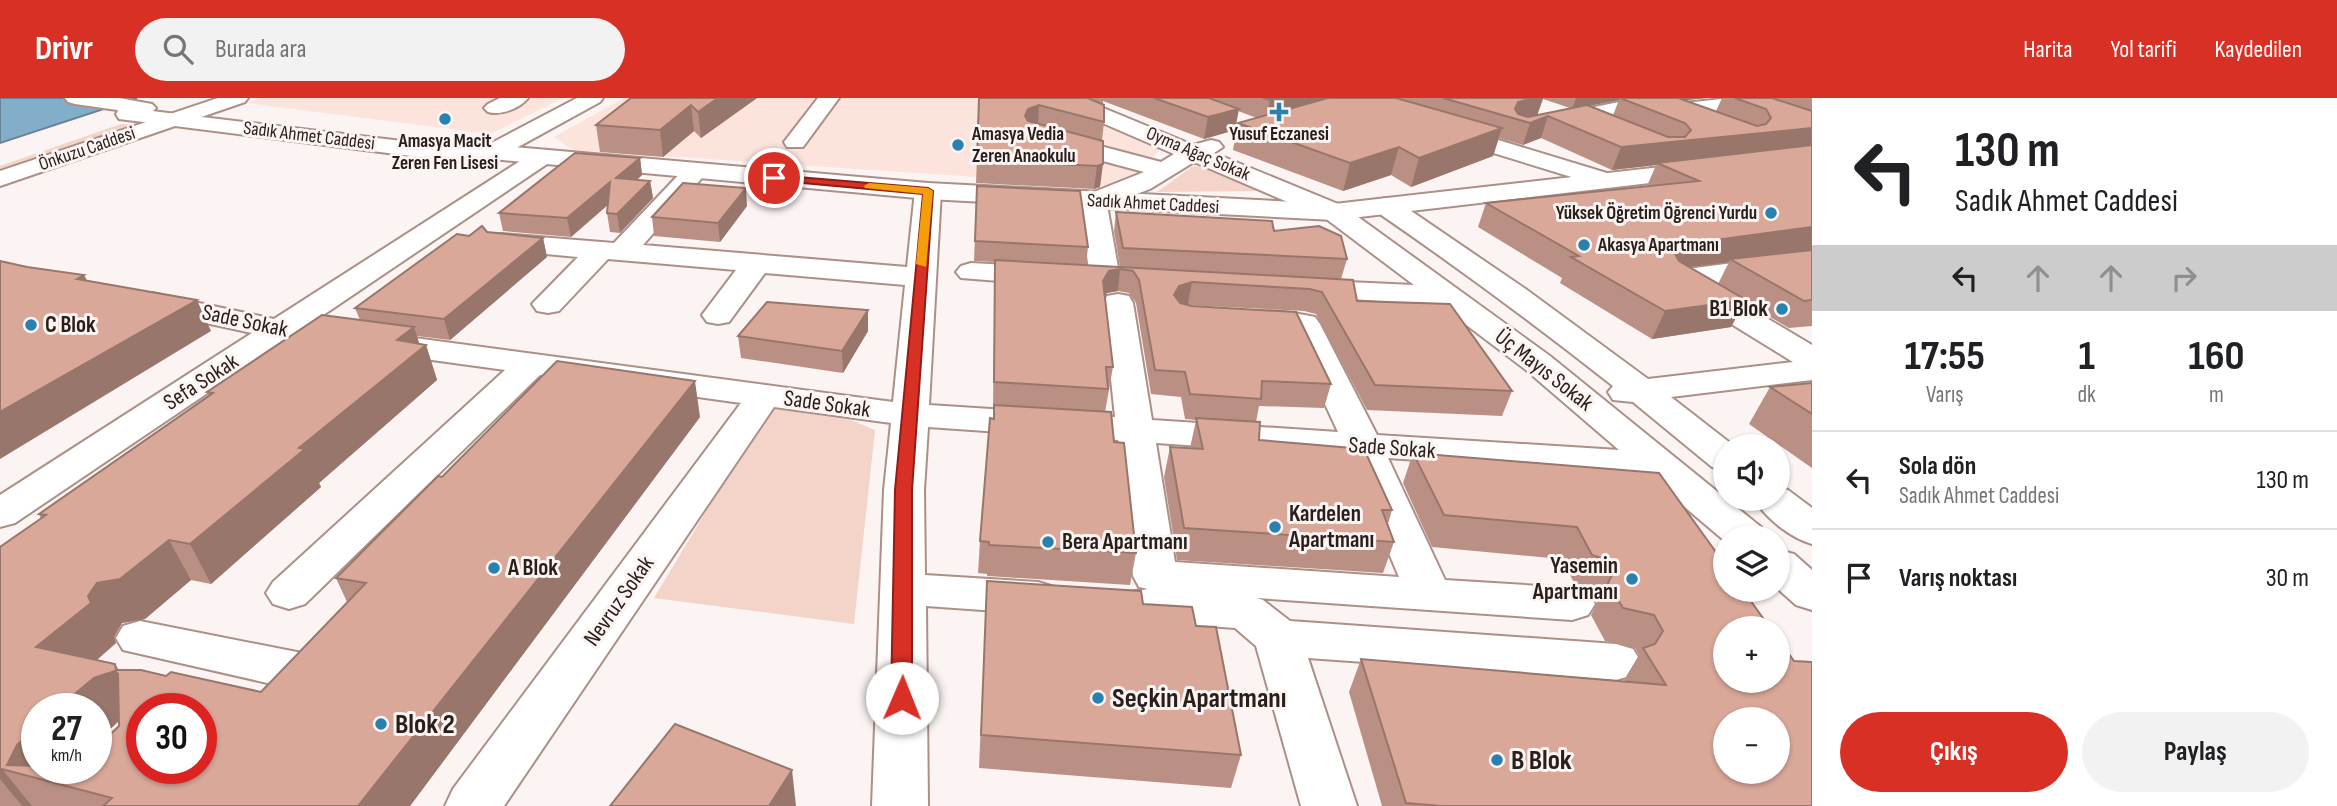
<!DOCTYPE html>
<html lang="tr">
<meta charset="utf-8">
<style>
:root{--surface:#fff;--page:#f2f2f2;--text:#202124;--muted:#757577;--line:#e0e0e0;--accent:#d93025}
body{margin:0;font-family:"Sofia Sans Condensed",sans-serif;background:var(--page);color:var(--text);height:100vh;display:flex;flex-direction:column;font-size:26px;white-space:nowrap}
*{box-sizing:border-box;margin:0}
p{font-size:23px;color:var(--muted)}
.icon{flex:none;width:38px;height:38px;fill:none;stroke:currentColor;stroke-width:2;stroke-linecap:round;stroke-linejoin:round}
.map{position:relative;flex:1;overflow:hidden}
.panel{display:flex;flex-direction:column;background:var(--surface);width:525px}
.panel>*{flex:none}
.hud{background:#fff;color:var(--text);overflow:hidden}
.tools{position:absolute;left:1713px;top:336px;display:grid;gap:14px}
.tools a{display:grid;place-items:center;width:77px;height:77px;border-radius:50%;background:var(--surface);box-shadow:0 2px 5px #0004;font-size:35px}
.speed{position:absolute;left:21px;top:595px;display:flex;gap:14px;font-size:35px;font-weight:700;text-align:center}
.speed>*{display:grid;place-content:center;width:91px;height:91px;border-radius:50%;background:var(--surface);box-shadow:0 2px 5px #0004;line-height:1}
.speed small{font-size:18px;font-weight:400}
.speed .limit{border:10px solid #d22;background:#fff;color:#111}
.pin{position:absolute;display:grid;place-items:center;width:60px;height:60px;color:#fff;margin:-30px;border:4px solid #fff;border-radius:50%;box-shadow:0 2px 7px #0007}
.me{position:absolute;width:77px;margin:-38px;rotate:1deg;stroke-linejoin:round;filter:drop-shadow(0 0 5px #0008)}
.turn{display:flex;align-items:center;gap:24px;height:147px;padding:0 28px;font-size:32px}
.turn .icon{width:91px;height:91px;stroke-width:2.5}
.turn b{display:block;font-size:49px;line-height:60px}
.lanes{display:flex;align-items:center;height:66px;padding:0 28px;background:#0003;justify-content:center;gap:35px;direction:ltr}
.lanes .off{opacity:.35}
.eta{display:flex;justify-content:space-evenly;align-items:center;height:119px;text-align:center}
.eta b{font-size:42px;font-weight:700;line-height:49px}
.primary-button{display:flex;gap:14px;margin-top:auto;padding:14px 28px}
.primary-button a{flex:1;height:80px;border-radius:42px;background:var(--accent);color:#fff;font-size:28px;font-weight:700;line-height:80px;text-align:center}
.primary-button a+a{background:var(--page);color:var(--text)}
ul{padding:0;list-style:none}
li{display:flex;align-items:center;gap:21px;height:98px;padding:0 28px;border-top:2px solid var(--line)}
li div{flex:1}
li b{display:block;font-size:26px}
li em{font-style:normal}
header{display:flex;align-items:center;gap:42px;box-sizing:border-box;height:98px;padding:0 35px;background:var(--accent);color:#fff}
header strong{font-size:33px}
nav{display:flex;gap:38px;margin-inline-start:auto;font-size:24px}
.search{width:490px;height:63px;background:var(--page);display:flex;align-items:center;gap:18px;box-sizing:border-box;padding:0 24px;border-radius:38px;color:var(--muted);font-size:26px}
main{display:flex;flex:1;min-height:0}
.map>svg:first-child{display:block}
</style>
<header>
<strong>Drivr</strong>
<div class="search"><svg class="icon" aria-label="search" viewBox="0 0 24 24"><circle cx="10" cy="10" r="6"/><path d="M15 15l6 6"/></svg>Burada ara</div>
<nav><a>Harita</a><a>Yol tarifi</a><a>Kaydedilen</a></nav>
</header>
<main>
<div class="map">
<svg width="1812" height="708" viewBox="0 0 1812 708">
<rect width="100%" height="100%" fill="#fbf4f2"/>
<g fill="#fce4dd">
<polygon points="260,0 563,0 490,36 246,5"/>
<polygon points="624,0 1048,0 1163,48 1125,89 573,52 554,39"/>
</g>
<g fill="#f4d3c9">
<polygon points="121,26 134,27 0,74 0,68"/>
<polygon points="1193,68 1201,69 1259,93 1157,94"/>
<polygon points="768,310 851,322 875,332 854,526 654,500"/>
</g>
<polygon fill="#83aeca" stroke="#688395" stroke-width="2" points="0,0 137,0 0,45"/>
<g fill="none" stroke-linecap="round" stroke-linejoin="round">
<defs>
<g id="minor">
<polygon points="65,0 119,0 152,6 156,10 152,14 145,16 75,6 68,4"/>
<polygon points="218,0 248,0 245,4 0,88 0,73"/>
<path d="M500,0H528C520,10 501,18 488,14L484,10L488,6Z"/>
<polygon points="577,0 603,0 600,4 500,59 484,59 480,54 484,49"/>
<polygon points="818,0 839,0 803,49 787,49 784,44"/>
<path d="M1051,0H1079L1193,47L1211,42L1219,44L1223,49L1214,55L1343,108L1550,258L1761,429L1767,439H1726V444L1648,378L1388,360L1445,482L1572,490L1588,495L1595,506L1588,517L1572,522L1257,500L1263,502L1290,523L1616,546L1633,551L1641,564L1633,577L1616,582L1308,560L1357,708H1301L1256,548L1235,530L1140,523L1124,519L1117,507L1124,495L1148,491L1139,489L1133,478L1118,342L928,329L924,392L925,477L1038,484L1054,489L1061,500L1054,511L1038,516L926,508L928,708H872L884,392L891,325L774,309L504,708H445L453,691L741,305L540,277L305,506L289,511L273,506L266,495L273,484L505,272L286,242L15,425L0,429V397L252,235L141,211L137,204L141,197L152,195L274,221L534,54H550L554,59L550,64L310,226L893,304L905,187L765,175L729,224L718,226L707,224L702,217L736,172L608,161L559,213L548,215L537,213L532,206L578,159L502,152L492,150L488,144L492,138L502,136L614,145L687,68L696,66L705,68L708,73L643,147L907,169L915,93L919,88L928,85L937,88L941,93L929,307L1115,319L1103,205L1107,198L1118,196L1129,198L1133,205L1152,322L1338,334L1292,235L1240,230L1235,223L1240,216C1262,211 1293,214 1315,219L1320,226L1377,337L1619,352L1526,272L1440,207L1293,197L1289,191L1293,185L1304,182L1414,187L1325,120L1194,64L1150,91L1107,107L1120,181L1116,187L1105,190L1094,187L1090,181L1080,103L1084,98L1144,74L1043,47L1040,42L1043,37L1051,35L1161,64L1174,56L1054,4ZM1156,345L1348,358L1399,479L1175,464Z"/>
<polygon points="1731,0 1751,1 1812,22 1812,36 1742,11 1704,15 1710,21 1707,26 1699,28 1667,17 1664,12 1667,7 1675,6"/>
<polygon points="1619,4 1626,6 1630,10 1626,14 1553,31 1545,29 1542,24 1545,19"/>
<polygon points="1446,26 1610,76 1613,81 1610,86 1601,88 1438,38 1435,33 1438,28"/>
<path d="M1386,100L1395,102L1527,192L1648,281L1793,264L1668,187L1664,181L1668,175L1679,172L1812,155V173L1709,186L1812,247V282L1671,299L1734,348H1726V373L1712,369L1633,304L1613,302L1608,294L1613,288C1536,227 1457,169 1377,114L1373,108L1377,102Z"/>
<polygon points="971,165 1048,169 1058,172 1063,178 1058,184 1048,187 961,180 956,174 961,168"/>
<path d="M1778,389L1788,392L1812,410V446C1790,440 1766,420 1754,401H1778Z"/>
<polygon points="1778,452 1794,456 1812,472 1812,512 1796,507 1778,491"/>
<polygon points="140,523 307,556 325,562 332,575 325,588 307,594 123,552 116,540 123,528"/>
</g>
<polygon id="major" points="127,10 427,46 492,47 928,85 1334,106 1812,52 1812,66 1334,122 928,101 492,61 427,60 119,21 116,16 119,11"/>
</defs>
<use href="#minor" stroke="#ac9087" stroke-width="4"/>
<use href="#major" stroke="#ac9087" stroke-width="4"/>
<use href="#minor" fill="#fff" fill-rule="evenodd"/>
<use href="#major" fill="#fff" fill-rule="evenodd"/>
</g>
<g fill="#bb9084" fill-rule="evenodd">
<polygon points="631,0 757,0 701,40 694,33 663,59 600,54 596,27"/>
<path d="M979,0H1707L1685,2L1716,13L1722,0H1812V228L1789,230L1744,204L1731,229L1652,241L1560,185L1562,180L1478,129L1486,105L1647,88L1656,67L1612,72L1541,40L1523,47L1499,40L1493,58L1411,89L1391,77L1343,93L1233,52L1238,25L1257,20L1238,13L1235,32L1204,41L1103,3L1104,24L1102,42L1100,89L1094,91L976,85ZM1543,1L1570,10L1537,17ZM1619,2L1613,17L1589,8ZM1729,164L1718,186L1690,169L1715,166Z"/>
<polygon points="640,60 642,77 637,82 650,83 653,100 620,135 610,134 607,115 608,107 571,139 503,133 499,115"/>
<polygon points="977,88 1088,149 1086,167 1120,169 1114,133 1116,114 1274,133 1347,161 1341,181 1353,182 1357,203 1512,293 1502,318 1367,312 1316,216 1304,213 1186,207 1331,286 1324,310 1259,308 1256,324 1259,342 1392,412 1388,426 1394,444 1383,475 1177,462 1164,379 1170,349 1190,350 1196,322 1185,321 1181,299 1151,296 1136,205 1129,195 1118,193 1107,195 1105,198 1113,269 1105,314 1114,344 1136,455 1130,487 987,478 987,476 978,475 980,443 994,309 993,308 995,164 974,163"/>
<polygon points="747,108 720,144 654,138 652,119"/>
<path d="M487,134L543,140L547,159L450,242L417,238L419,246L426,247L437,282L319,385L321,389L211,486L191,482L145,521L122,525L114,539L116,545L97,562L115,566L119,572L166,578L261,594L347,504L336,480L442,379L700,319L410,708H0V449L41,421L39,416L209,297L207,294L360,222L355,210L469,138ZM37,611H96V644L119,623V628L96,670H37Z"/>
<polygon points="868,233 843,275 741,260 738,238"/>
<polygon points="1812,285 1812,370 1749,326 1770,289"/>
<polygon points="1413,355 1659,375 1812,708 1382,708 1349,594 1361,561 1625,583 1624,582 1639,557 1635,550 1605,543 1591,517 1597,505 1589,493 1576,488 1561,461 1432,449 1403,385"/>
<polygon points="987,483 1143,506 1196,528 1241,657 1231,690 979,670"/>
</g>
<g fill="#98766b">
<polygon points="718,0 757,0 701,40 698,14"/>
<polygon points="1279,0 1346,0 1266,23 1270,2"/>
<polygon points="1534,0 1543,0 1537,18 1512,20 1518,4"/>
<polygon points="1576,0 1619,0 1619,2 1572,11"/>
<polygon points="1667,0 1707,0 1667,4"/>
<polygon points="691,7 694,33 663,59 660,32"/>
<polygon points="1039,7 1038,28 1027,32 1025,18 1028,11"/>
<polygon points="1239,11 1235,32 1204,41 1208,19"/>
<polygon points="1548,18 1541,40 1523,47 1530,25"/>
<polygon points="1502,30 1493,58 1411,89 1419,60"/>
<polygon points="1812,30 1812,50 1657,65 1656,67 1612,72 1621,49"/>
<polygon points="1399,49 1391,77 1343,93 1350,65"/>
<polygon points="640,60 642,77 619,98 616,80"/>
<polygon points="1103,66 1100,89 1094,91 1097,68"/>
<polygon points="650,83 653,100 620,135 617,116"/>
<polygon points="610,84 613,102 571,139 567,120"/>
<polygon points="746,90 747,108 720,144 718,125"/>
<polygon points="1812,110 1812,152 1730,161 1729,164 1667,172 1674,154 1679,147"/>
<polygon points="543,140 547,159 450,242 444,221"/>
<polygon points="1120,171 1118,193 1107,195 1100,205 1103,183 1109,173"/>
<polygon points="84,177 100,207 77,181"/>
<polygon points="1192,184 1188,206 1175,210 1174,197 1179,188"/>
<polygon points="197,202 211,233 0,361 0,314"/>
<polygon points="1746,202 1731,229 1652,241 1665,213"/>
<polygon points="868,212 868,233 843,275 842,253"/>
<polygon points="414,229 421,251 426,247 437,282 319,385 321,389 211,486 190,446 299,350 397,242"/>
<polygon points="695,283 700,319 410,708 358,708"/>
<polygon points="169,442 191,482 145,521 122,525 114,539 116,545 64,590 36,549 88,498 97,485"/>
<polygon points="115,573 141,614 121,621 96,644 96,611 65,611 65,604 94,580"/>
<polygon points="37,630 37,670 44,682 17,647"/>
<polygon points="17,647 44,682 7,667"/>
<polygon points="2,671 32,708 22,708 0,681 0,673"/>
<polygon points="792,672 796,708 769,708"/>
</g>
<g fill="#d9a899" stroke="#98766b" stroke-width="2" fill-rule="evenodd">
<polygon points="631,0 718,0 698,14 691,7 660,32 596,27"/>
<polygon points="979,0 1088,0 1104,7 1104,24 1039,7 1028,11 1025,18 1028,23 1103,43 1103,66 1097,68 977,62"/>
<polygon points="1154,0 1209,0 1239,11 1208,19"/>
<polygon points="1263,0 1279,0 1270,2"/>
<polygon points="1328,0 1396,0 1502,30 1419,60 1399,49 1350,65 1238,25"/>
<polygon points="1443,0 1534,0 1518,4 1515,11 1518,16 1528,19 1587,7 1668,39 1685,39 1691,32 1685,25 1620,0 1678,0 1757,28 1766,26 1771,20 1766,11 1735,0 1772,0 1812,13 1812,30 1621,49 1548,18 1530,25"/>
<polygon points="1812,47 1812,129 1679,147 1674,154 1679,163 1746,202 1665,213 1571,159 1579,158 1486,105 1699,83 1657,65"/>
<polygon points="575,55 640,60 616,80 650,83 617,116 607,115 610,84 567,120 499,115"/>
<polygon points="683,85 746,90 718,125 652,119"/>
<polygon points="977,88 1080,93 1088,149 975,143"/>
<polygon points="1116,114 1272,123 1274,133 1319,128 1341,138 1347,161 1123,150"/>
<polygon points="482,128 487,134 497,135 543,140 444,221 355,210 457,136 469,138"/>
<polygon points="1812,152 1812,202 1804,203 1730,161"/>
<polygon points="995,162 1353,182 1357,203 1450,206 1512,293 1375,287 1322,194 1310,191 1192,184 1179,188 1174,197 1180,205 1191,208 1296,214 1331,286 1262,283 1261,301 1190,296 1185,274 1155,272 1139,182 1133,173 1120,171 1109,173 1103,183 1113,269 1106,269 1108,291 994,284"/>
<polygon points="0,163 27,169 84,177 77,181 197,202 0,314"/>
<polygon points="767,204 868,212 842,253 738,238"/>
<path d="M322,217L414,229L397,242L426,247L299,350L305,351L190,446L169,442L120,481L97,485L88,498L91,505L36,549L115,566L116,572H141L166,578L171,574L261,594L366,485L336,480L438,378L442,379L557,263L695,283L358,708H103L112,700L2,671L0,673V449L46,417L39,416L213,295L207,294ZM115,573L118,576L119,628L96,650V670H37V668L7,667L17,647L37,630V611H65V604L94,580ZM142,611H201V670H142Z"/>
<polygon points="1812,285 1812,316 1770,289"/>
<polygon points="994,307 1111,314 1114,344 1124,345 1136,455 989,447 989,444 980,443 990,320 994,321"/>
<polygon points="1196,320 1260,324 1259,342 1364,351 1392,412 1382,412 1394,444 1184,430 1170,349 1203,351"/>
<path d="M1413,355L1659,375L1726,468V492H1743L1770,530H1726V583H1778V541L1794,563L1812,564V708H1441L1406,705L1361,561L1666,587L1643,550L1655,546L1663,533L1654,517L1623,510L1608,485L1614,473L1605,461L1592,457L1577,429L1444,417ZM1726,621H1778V674H1726Z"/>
<polygon points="987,483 1141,493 1143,506 1192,509 1196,528 1216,529 1241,657 981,637"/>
<polygon points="675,626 792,672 769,708 610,708"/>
</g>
<polygon fill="#d93025" stroke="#8d1f18" stroke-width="2" points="774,77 928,90 933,93 912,392 912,600 909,606 902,608 894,606 891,600 895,392 923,96 770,82 768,80"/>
<polygon fill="#f59e0b" points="869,85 928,90 933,93 926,169 916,166 923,96 865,90 864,88"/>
<g fill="#2981b0" stroke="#fbf4f2" stroke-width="2.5">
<path d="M1275.5 3.5h7v7h7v7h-7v7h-7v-7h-7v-7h7z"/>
<circle cx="445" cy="21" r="7"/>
<circle cx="958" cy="47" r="7"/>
<circle cx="1771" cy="115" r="7"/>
<circle cx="1584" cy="147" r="7"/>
<circle cx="1782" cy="211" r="7"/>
<circle cx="31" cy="227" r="7"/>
<circle cx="1275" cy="429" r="7"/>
<circle cx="1048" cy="444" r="7"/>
<circle cx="494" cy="470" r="7"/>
<circle cx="1632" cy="481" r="7"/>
<circle cx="1098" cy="600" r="7"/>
<circle cx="381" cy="626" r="7"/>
<circle cx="1497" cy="662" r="7"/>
</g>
<g text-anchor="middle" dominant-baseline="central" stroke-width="6" stroke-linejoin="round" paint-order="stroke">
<g font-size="19" font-weight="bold" fill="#291e1a" stroke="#fbf4f2" text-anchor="start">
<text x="972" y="36">Amasya Vedia<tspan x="972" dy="22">Zeren Anaokulu</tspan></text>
<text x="1279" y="36" text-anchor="middle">Yusuf Eczanesi</text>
<text x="445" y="43" text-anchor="middle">Amasya Macit<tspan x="445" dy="22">Zeren Fen Lisesi</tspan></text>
<text x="1757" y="115" text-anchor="end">Yüksek Öğretim Öğrenci Yurdu</text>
<text x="1598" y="147">Akasya Apartmanı</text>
</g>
<g font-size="19" fill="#291e1a" stroke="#fbf4f2">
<text transform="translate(309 38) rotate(7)">Sadık Ahmet Caddesi</text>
<text transform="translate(87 51) rotate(-19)">Önkuzu Caddesi</text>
<text transform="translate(1198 56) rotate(23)">Oyma Ağaç Sokak</text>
<text transform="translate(1153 106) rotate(3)">Sadık Ahmet Caddesi</text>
</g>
<g font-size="23" font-weight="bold" fill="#291e1a" stroke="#fbf4f2" text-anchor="start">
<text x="1768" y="211" text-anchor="end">B1 Blok</text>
<text x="45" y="227">C Blok</text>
<text x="1289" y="416">Kardelen<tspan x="1289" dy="26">Apartmanı</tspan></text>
<text x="1062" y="444">Bera Apartmanı</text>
<text x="1618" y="468" text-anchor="end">Yasemin<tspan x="1618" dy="26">Apartmanı</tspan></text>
<text x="508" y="470">A Blok</text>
</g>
<g font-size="23" fill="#291e1a" stroke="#fbf4f2">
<text transform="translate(245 223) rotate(12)">Sade Sokak</text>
<text transform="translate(1544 272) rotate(38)">Üç Mayıs Sokak</text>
<text transform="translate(201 284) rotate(-33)">Sefa Sokak</text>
<text transform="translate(827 306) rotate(8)">Sade Sokak</text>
<text transform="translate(1392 350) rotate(4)">Sade Sokak</text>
<text transform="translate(619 503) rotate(-55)">Nevruz Sokak</text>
</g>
<g font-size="28" font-weight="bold" fill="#291e1a" stroke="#fbf4f2" text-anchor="start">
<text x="1112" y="600">Seçkin Apartmanı</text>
<text x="395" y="626">Blok 2</text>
<text x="1511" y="662">B Blok</text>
</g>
</g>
</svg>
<div class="tools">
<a><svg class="icon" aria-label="sound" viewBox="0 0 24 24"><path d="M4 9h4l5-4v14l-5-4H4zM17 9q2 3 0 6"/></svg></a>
<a><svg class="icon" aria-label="layers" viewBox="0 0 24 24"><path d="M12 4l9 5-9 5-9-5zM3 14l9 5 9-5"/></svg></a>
<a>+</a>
<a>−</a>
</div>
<div class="speed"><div>27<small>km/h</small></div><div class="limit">30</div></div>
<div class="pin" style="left:774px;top:80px;background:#d93025"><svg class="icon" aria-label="arrive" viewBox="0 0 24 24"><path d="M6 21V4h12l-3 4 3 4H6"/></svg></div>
<svg class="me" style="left:902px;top:600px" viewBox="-20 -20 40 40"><circle r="19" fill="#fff"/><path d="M0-13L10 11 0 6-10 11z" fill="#d93025"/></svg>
</div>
<section class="panel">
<div class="hud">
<div class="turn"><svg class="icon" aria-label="left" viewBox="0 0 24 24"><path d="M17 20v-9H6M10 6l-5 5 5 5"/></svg><div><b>130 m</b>Sadık Ahmet Caddesi</div></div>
<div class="lanes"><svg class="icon" aria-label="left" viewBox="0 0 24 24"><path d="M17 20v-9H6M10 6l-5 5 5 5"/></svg><svg class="icon off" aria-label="ahead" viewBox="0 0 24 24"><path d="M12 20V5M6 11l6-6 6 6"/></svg><svg class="icon off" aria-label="ahead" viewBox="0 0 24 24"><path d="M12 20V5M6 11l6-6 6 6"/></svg><svg class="icon off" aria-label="right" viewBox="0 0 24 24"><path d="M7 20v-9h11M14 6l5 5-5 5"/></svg></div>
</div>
<div class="eta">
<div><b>17:55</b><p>Varış</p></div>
<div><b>1</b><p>dk</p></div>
<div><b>160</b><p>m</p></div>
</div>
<ul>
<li><svg class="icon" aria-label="left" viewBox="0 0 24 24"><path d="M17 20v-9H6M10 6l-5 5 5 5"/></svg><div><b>Sola dön</b><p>Sadık Ahmet Caddesi</p></div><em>130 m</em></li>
<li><svg class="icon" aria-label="arrive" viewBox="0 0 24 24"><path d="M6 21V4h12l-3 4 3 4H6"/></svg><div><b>Varış noktası</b></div><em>30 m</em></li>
</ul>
<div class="primary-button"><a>Çıkış</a><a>Paylaş</a></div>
</section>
</main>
